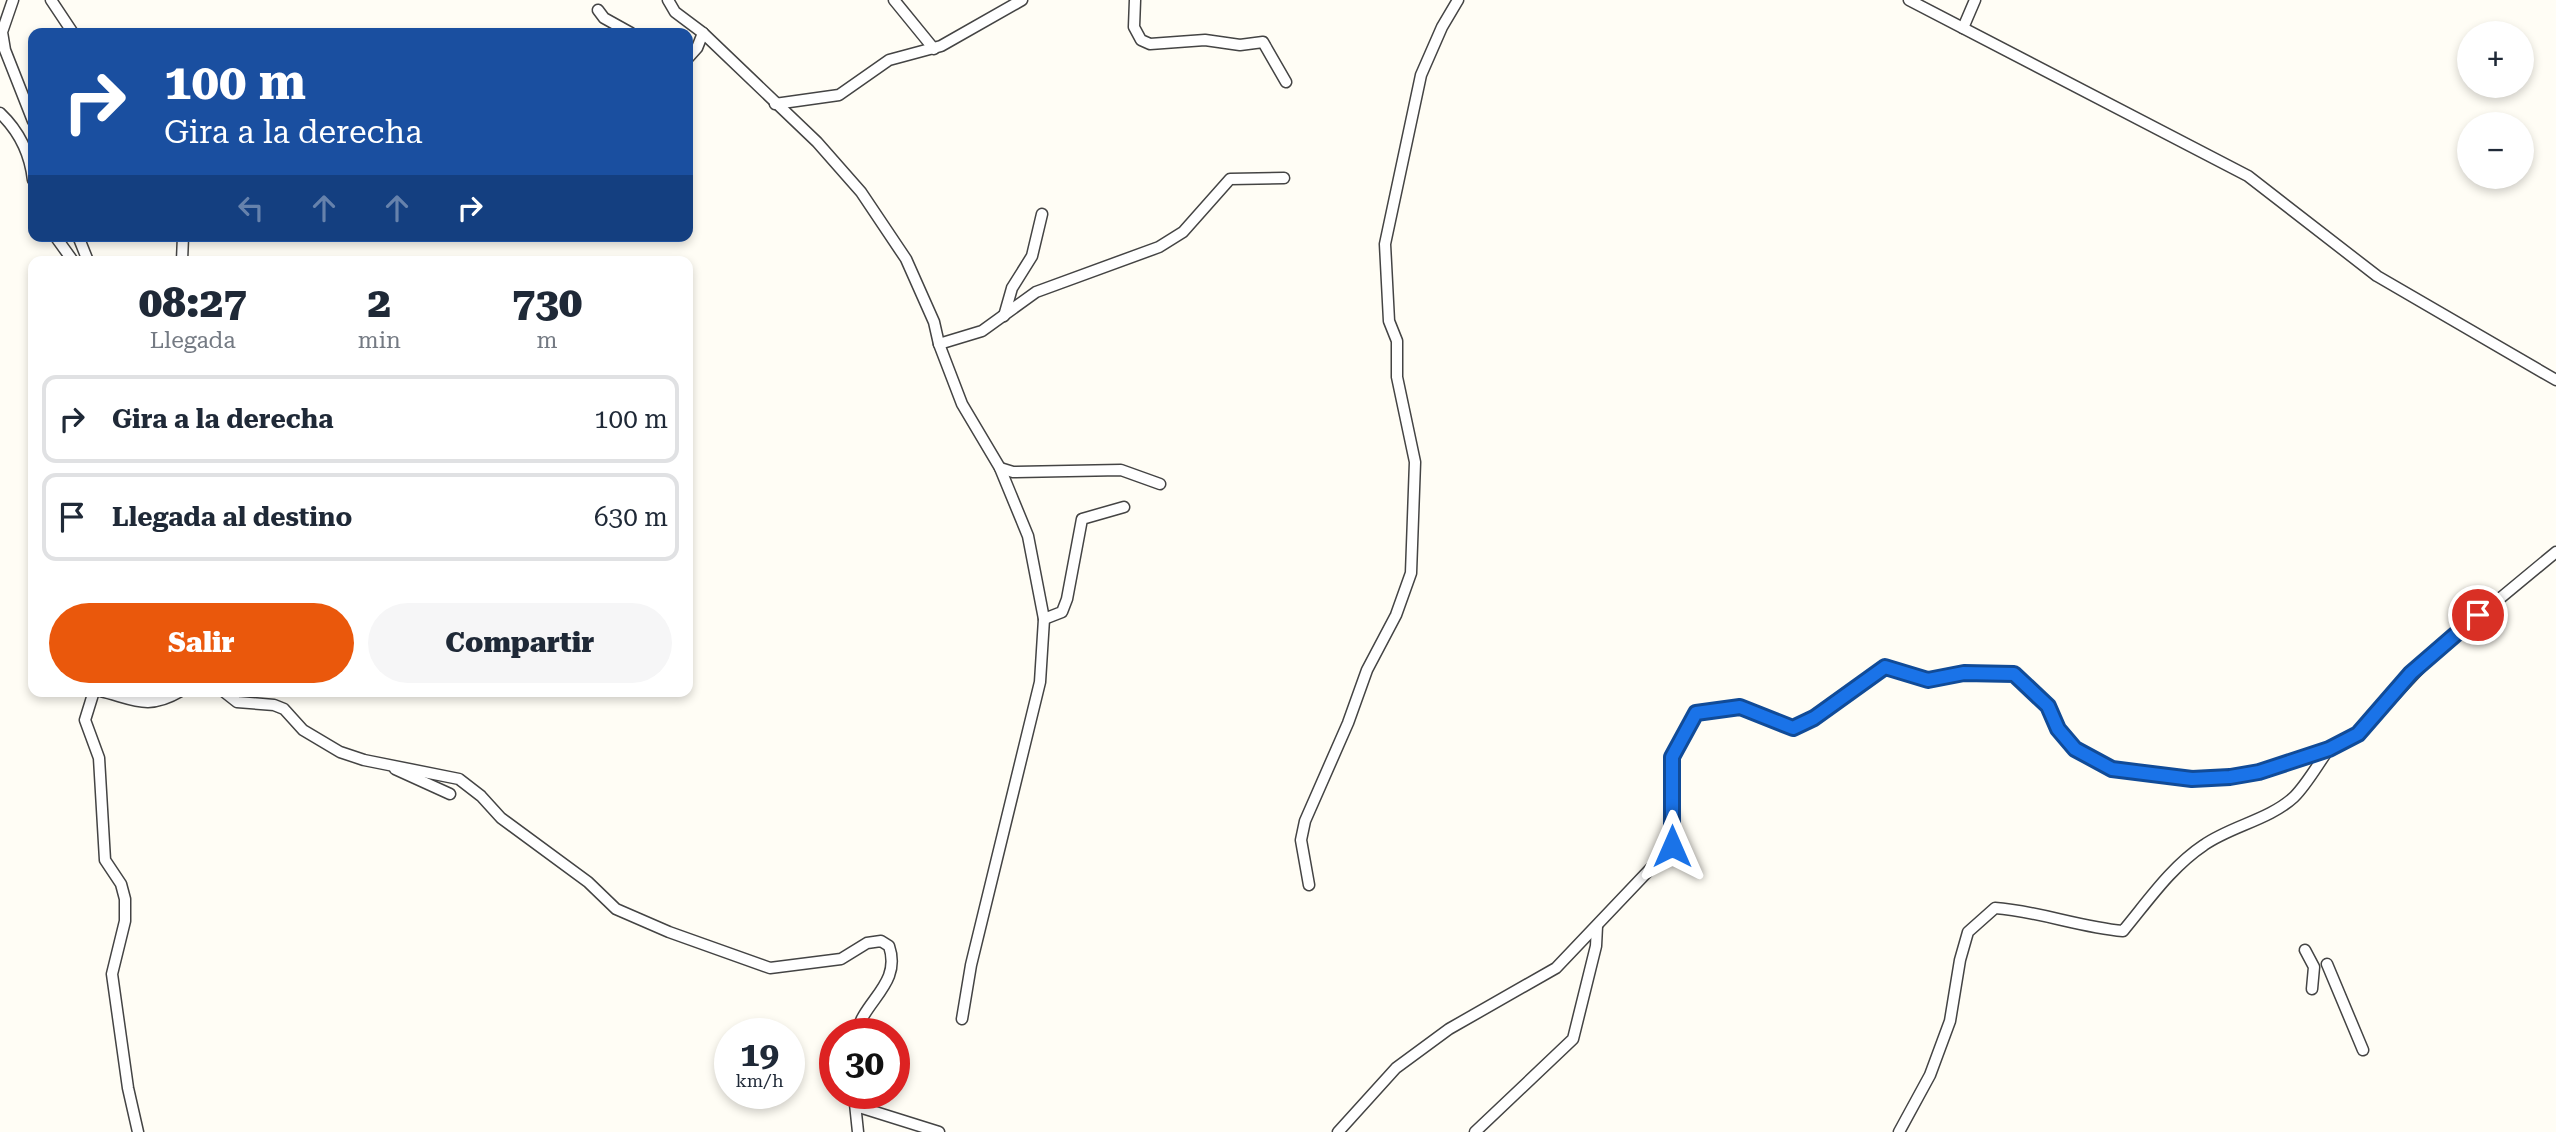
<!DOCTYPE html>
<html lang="es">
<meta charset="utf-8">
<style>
:root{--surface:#fff;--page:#f6f6f7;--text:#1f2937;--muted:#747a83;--line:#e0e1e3;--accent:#ea580c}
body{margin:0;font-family:"Roboto Serif",serif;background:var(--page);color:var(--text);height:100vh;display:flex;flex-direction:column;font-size:26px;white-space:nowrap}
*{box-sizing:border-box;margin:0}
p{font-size:23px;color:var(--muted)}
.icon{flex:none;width:38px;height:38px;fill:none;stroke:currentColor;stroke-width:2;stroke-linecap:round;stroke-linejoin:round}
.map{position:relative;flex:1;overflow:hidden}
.details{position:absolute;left:28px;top:256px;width:665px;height:441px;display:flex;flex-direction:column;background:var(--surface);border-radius:14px;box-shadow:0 4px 10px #0003}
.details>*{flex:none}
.banner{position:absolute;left:28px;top:28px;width:665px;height:214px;border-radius:14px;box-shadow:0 4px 10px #0003;background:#1a4fa0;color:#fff;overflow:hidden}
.tools{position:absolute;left:2457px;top:21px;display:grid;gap:14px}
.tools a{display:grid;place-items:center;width:77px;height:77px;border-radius:50%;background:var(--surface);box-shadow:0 4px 10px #0003;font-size:35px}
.speed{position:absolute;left:714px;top:1018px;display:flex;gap:14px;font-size:35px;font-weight:700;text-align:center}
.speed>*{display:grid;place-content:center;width:91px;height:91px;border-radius:50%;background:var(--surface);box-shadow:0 4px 10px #0003;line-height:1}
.speed small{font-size:18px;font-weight:400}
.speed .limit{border:10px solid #d22;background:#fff;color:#111}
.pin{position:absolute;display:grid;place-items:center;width:60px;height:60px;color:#fff;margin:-30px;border:4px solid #fff;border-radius:50%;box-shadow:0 2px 7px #0007}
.me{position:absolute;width:77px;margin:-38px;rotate:0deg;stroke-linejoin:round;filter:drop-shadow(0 0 5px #0008)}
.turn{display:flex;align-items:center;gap:24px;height:147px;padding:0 21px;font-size:32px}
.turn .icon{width:91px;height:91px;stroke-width:2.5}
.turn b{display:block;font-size:49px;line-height:60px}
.lanes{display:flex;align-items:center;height:66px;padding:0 21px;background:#0003;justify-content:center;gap:35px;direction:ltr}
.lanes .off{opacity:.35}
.eta{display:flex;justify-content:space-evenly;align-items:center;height:119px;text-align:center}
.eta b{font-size:42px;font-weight:800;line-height:49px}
.primary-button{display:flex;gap:14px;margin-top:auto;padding:14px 21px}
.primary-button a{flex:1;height:80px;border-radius:42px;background:var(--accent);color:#fff;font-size:28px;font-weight:800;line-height:80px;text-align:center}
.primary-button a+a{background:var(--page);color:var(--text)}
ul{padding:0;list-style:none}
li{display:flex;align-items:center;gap:21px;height:88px;margin:0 14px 10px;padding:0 7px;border:4px solid var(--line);border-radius:14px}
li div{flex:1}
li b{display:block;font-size:26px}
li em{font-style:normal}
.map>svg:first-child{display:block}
</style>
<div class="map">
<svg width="2556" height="1132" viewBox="0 0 2556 1132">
<rect width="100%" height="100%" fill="#fffdf5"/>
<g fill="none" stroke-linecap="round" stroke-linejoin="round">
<defs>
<g id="street">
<polyline points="13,0 2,32 5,50 33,121"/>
<polyline points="51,0 73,33"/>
<polyline points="668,0 675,12 703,33 817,142 861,192 906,259 934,322 939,344 962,404 1000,468 1028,536 1044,619 1040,682 971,965 962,1019"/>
<polyline points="894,0 934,49"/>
<polyline points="1135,0 1134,27 1141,40 1150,44 1205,40 1240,45 1263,42 1286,82"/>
<polyline points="1909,0 2248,176 2377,276 2556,380"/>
<polyline points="598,10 604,18 631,33"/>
<polyline points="1963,28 1975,0"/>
<polyline points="688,58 697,48 703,33"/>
<polyline points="775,104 839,95 889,60 941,46 1022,0"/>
<path d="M0,113C20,132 30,153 33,180"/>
<polyline points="55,236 73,261"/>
<polyline points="78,236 88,261"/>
<polyline points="182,261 183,236"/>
<polyline points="1004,316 1012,288 1032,256 1042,214"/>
<polyline points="939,344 982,331 1036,292 1159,247 1183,232 1230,179 1284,178"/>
<polyline points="1000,468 1013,472 1121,470 1160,484"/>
<polyline points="1044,619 1062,612 1067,599 1082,519 1124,507"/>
<polyline points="94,691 85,720 99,758 105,860 121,884 125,899 125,921 112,974 128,1088 138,1132"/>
<path d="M100,691C134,699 147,711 181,691"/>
<path d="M223,691L237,702L274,705L284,709L303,730L340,752L364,760L459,779L481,796L501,818L588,882L616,909L669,932L770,968L841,959L867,943L881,941L889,946C902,984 864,1000 856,1034"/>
<polyline points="395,769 450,794"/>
<polyline points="1309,885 1301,840 1305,821 1348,723 1367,670 1396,615 1411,573 1415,462 1397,377 1397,341 1389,321 1385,244 1421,75 1442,27 1458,0"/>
<polyline points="2305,950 2314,967 2312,989"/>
<polyline points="2327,964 2363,1050"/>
<polyline points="854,1094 858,1132"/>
<polyline points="856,1106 939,1132"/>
<polyline points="1338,1132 1396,1068 1449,1029 1556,968 1672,846 1673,757 1696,713 1740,707 1793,728 1813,718 1885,668 1928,680 1964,673 2014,674 2048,707 2058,729 2075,749 2112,769 2191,779 2230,777 2259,772 2329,749 2358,734 2434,653 2556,552"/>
<polyline points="1475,1132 1573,1039 1596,946 1597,926"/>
<path d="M1899,1132L1930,1075L1950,1021L1960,960L1968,932L1995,908C2038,911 2079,927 2123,931C2148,901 2171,867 2204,845C2231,826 2269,820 2294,797C2307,784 2318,764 2329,749"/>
</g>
</defs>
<use href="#street" stroke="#444" stroke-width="13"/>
<use href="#street" stroke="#fff" stroke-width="10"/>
</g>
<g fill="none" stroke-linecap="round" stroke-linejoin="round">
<defs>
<polyline id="route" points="1672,846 1672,757 1696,713 1740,707 1793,728 1814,718 1885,667 1928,680 1964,673 2014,674 2048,706 2058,729 2075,749 2112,769 2192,779 2230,777 2259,772 2329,749 2358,734 2411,673 2478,615"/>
</defs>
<use href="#route" stroke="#114b97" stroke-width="18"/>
<use href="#route" stroke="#1a73e8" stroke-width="12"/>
</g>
</svg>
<div class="tools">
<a>+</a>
<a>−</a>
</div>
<div class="speed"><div>19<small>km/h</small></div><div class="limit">30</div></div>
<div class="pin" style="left:2478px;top:615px;background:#d93025"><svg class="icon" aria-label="arrive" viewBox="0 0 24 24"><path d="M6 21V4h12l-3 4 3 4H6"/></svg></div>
<svg class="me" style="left:1672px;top:846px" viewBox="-20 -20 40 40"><path d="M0-17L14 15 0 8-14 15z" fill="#1a73e8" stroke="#fff" stroke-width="4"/></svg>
<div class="banner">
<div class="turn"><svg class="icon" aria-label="right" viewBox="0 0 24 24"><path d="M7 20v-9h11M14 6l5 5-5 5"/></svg><div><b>100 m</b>Gira a la derecha</div></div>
<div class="lanes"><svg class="icon off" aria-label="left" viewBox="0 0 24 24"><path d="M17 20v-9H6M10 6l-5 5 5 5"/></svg><svg class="icon off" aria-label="ahead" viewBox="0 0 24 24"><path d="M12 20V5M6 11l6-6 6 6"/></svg><svg class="icon off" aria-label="ahead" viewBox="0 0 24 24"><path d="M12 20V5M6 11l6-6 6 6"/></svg><svg class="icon" aria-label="right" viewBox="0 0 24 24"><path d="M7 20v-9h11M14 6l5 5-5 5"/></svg></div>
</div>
<section class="details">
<div class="eta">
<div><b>08:27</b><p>Llegada</p></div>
<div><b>2</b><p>min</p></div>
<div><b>730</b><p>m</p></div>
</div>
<ul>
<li><svg class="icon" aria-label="right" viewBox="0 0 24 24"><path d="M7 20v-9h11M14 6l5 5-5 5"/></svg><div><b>Gira a la derecha</b></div><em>100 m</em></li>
<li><svg class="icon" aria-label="arrive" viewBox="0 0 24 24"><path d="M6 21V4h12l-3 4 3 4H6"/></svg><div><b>Llegada al destino</b></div><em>630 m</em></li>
</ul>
<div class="primary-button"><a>Salir</a><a>Compartir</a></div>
</section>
</div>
